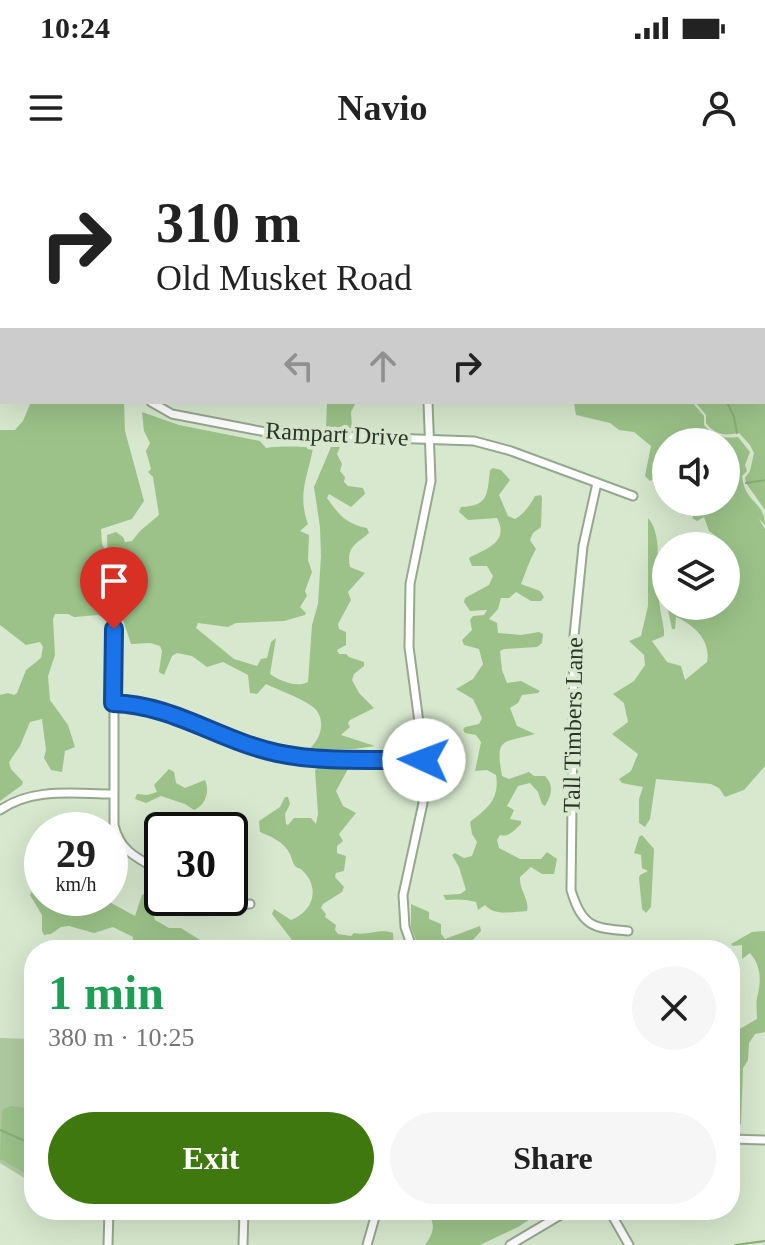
<!DOCTYPE html>
<meta charset="utf-8">
<style>
:root{--surface:#fff;--page:#f6f6f6;--text:#222;--muted:#767676;--accent:#3e780f}
body{margin:0;font-family:"Times New Roman",serif;background:var(--page);color:var(--text);height:100vh;display:flex;flex-direction:column;font-size:30px;white-space:nowrap}
*{box-sizing:border-box;margin:0}
p{font-size:26px;color:var(--muted)}
.icon{flex:none;width:44px;height:44px;fill:none;stroke:currentColor;stroke-width:2;stroke-linecap:round;stroke-linejoin:round}
.map{position:relative;flex:1;overflow:hidden}
.drawer{position:absolute;left:24px;top:780px;width:716px;height:280px;display:flex;flex-direction:column;background:var(--surface);border-radius:32px;box-shadow:0 8px 32px #0002}
.drawer>*{flex:none}
.banner{position:absolute;left:0px;top:0px;width:766px;height:244px;box-shadow:0 8px 32px #0002;background:#fff;color:var(--text);overflow:hidden}
.controls{position:absolute;left:652px;top:268px;display:grid;gap:16px}
.controls a{display:grid;place-items:center;width:88px;height:88px;border-radius:50%;background:var(--surface);box-shadow:0 8px 32px #0002;font-size:40px}
.speed{position:absolute;left:24px;top:652px;display:flex;gap:16px;font-size:40px;font-weight:700;text-align:center}
.speed>*{display:grid;place-content:center;width:104px;height:104px;border-radius:50%;background:var(--surface);box-shadow:0 8px 32px #0002;line-height:1}
.speed small{font-size:20px;font-weight:400}
.speed .limit{border:4px solid #111;border-radius:12px;background:#fff;color:#111}
.pin{position:absolute;display:grid;place-items:center;width:68px;height:68px;color:#fff;margin:-82px -34px;border-radius:50% 50% 50% 0;rotate:-45deg;box-shadow:0 0 8px #0007}
.pin .icon{rotate:45deg}
.me{position:absolute;width:88px;margin:-44px;rotate:272deg;stroke-linejoin:round;filter:drop-shadow(0 0 6px #0008)}
.turn{display:flex;align-items:center;gap:28px;height:168px;padding:0 24px;font-size:36px}
.turn .icon{width:104px;height:104px;stroke-width:2.5}
.turn b{display:block;font-size:56px;line-height:68px}
.lanes{display:flex;align-items:center;height:76px;padding:0 24px;background:#0003;justify-content:center;gap:40px;direction:ltr}
.lanes .off{opacity:.35}
.round{display:grid;place-items:center;flex:none;width:84px;height:84px;border-radius:42px;background:var(--page)}
.summary{display:flex;align-items:center;justify-content:space-between;height:136px;padding:0 24px}
h1{font-size:48px;font-weight:800;line-height:60px;color:#1e9e55}
.action{display:flex;gap:16px;margin-top:auto;padding:16px 24px}
.action a{flex:1;height:92px;border-radius:48px;background:var(--accent);color:#fff;font-size:32px;font-weight:800;line-height:92px;text-align:center}
.action a+a{background:var(--page);color:var(--text)}
.status{display:flex;justify-content:space-between;align-items:center;height:56px;padding:0 40px;background:var(--surface);direction:ltr}
.status svg{height:22px;fill:currentColor}
header{display:flex;justify-content:space-between;align-items:center;height:104px;padding:0 24px;background:var(--surface);font-size:36px;font-weight:800}
.map>svg:first-child{display:block}
</style>
<div class="status"><b>10:24</b><svg viewBox="0 0 49 12"><path d="M0 12V9h3v3zM5 12V6h3v6zM10 12V3h3v9zM15 12V0h3v12zM26 1h20v11H26zM47 4h2v5h-2z"/></svg></div>
<header><svg class="icon" aria-label="menu" viewBox="0 0 24 24"><path d="M4 6h16M4 12h16M4 18h16"/></svg>Navio<svg class="icon" aria-label="person" viewBox="0 0 24 24"><circle cx="12" cy="8" r="4"/><path d="M4 21q1-7 8-7t8 7"/></svg></header>
<div class="map">
<svg width="765" height="1085" viewBox="0 0 765 1085">
<rect width="100%" height="100%" fill="#d7e8ce"/>
<polygon fill="#aecaa0" points="0,878 34,879 34,1024 0,1003"/>
<g fill="#9cc289">
<path d="M596,0H765V350L746,323L745,318L750,311L754,293L750,285L739,273C725,276 715,275 706,263V255L695,242H764V2Z"/>
<path d="M31,242H124L125,271L144,341L132,359L101,369L102,383L108,399L107,375L116,372L123,377L125,382L132,381L140,371L159,355L153,317L148,312L151,309L146,291L150,283L144,271L142,252L179,265L260,281L266,288C276,286 302,286 313,288C308,316 297,334 308,364L300,371L309,375L308,400L312,412L305,431L307,436L300,447L306,453L305,455L284,461L236,463L228,467L198,463L196,468L234,499L257,506L261,499L267,498L271,482L276,478L270,514C280,521 297,528 308,522L312,465L318,444L321,396L320,367L314,327L331,287H340L337,294L342,304L340,311L345,317L344,322L348,326L363,328L365,334L351,347L329,334L327,338C339,355 346,364 367,368L369,373C356,384 346,387 350,407L365,413L348,432L351,440L338,464L339,469L346,472V485L337,490L339,494H346L349,497L364,502V506L354,514L352,520L359,533L374,548L350,560L348,563L350,567L341,575L375,586L355,589H312L311,587C322,578 326,557 313,547C305,540 277,529 266,524L257,534L250,533L248,515L223,502L207,507L192,496L177,493L172,496L164,515L159,512L162,491L160,486L150,483L131,484L122,457L105,459L98,455L74,457L68,454H55L53,459L55,495L48,516L50,540L68,565L75,587L65,591L62,612L51,610L44,598L46,590L42,559L30,562L20,586L9,602L11,609L23,622L22,625L0,641V535L8,533L14,535L17,533L26,510L41,498L43,487L40,482L26,485L0,465V270H15L23,261Z"/>
<polygon points="327,242 356,242 351,252 352,268 326,268"/>
<path d="M692,242L704,256V265C714,276 723,279 738,277L750,292L745,305L747,311L742,316C745,344 765,341 765,365L759,359L765,369V606L744,630L725,637L719,628L711,624L656,619L650,659L645,667L639,663V639L643,627L622,623L619,619L631,611L638,594L612,574L628,562L624,543L613,534L634,521L645,505L644,495L629,481L641,476L648,446V358C663,374 656,410 658,432C659,445 662,458 664,470V476L652,481L667,502L681,506L685,520L707,502C711,480 694,465 676,457L675,469H672L667,446H726V386H715L717,377L709,371L704,357L697,361L692,358L702,342H726V282H666V289L658,291L652,320L650,321L645,316L651,286L634,272L619,270L610,263L576,255L574,243Z"/>
<path d="M493,308L501,310L510,320L499,335L508,356L515,359C524,354 530,345 535,336L541,335L542,338L541,367L533,373L530,380L536,389C529,401 526,412 521,424L540,431L544,437L541,441H531L516,432L509,438H501L498,449L489,459L497,463L498,473L521,475L539,472L543,474L542,483L537,487L504,489L500,491L502,510L507,523L521,521L540,531L538,533L522,535L518,543L510,548L517,566L535,574C502,583 495,577 502,616L509,619L529,612L534,616H545C554,625 552,635 545,646L542,644L538,632L530,623L518,626L507,646L514,650L510,659L521,661V664C514,671 509,677 500,675L497,680L499,688L520,699H541L547,692L557,699L554,714H542L531,707L520,717C519,730 530,740 527,751C512,752 494,756 485,745L478,750L476,742C466,739 456,739 446,740L443,735L460,734L466,730L459,707L452,695L455,693L464,698L472,696L477,682L472,674L470,662C487,649 500,639 496,615L487,610L475,611L481,582L476,575L465,573L463,570L465,567L479,564L482,558L473,539L456,529L473,519L483,504L479,489L464,485L462,480L472,470L470,460L473,456L484,455L487,450L470,451L464,442L465,438L489,425L493,416L487,406H472L469,398C485,389 510,383 497,358L468,360L459,352L461,347C489,346 487,334 490,310Z"/>
<path d="M321,606L348,609L336,631L343,646L356,653L339,674L343,681L337,686V693L346,696L344,711L336,713L335,717L344,727L342,732L323,744L321,748L326,754L325,757L336,765L335,770L338,774L351,776L354,773C368,776 380,768 393,773L394,790H307L305,786L292,780L272,754L274,749L291,760C314,751 321,727 301,709C299,708 297,708 295,706C294,705 291,697 290,694C284,682 272,677 260,672L259,661L280,647L285,637H288L290,644L285,654L286,664L288,665L294,658H311L316,664L318,654L315,610Z"/>
<path d="M169,609L174,612L176,623L185,628L205,620C210,631 206,645 194,650L185,644L161,636L146,643L135,639L137,634L147,635L157,632L154,625Z"/>
<polygon points="642,675 654,689 651,747 646,753 642,749 639,718 640,715 648,711 642,708 641,695 634,693 639,677"/>
<polygon points="42,698 42,738 102,738 135,756 142,735 151,730 151,722 155,721 159,725 151,747 155,760 169,768 181,768 216,790 132,790 133,777 113,767 94,773 69,766 61,767 51,774 44,775 42,771 42,755 30,735 37,721"/>
<polygon points="411,744 429,752 429,759 441,764 441,774 445,779 480,766 481,771 472,781 476,790 420,790 411,767"/>
<path d="M765,771V872L755,874L749,883L748,900L743,908L741,964L736,970L730,969V928L738,910L740,898L734,875L738,870L757,859C757,853 756,844 757,838C761,822 762,807 750,793L742,799V785L733,786L731,784L752,772Z"/>
<polygon points="11,946 26,948 34,953 34,1025 30,1016 0,999 2,950"/>
<path d="M425,1050H502L503,1053L515,1050H544L518,1067L480,1085H425C435,1071 436,1063 425,1050Z"/>
</g>
<g fill="none" stroke-linecap="round" stroke-linejoin="round">
<g stroke="#89ae76" stroke-width="2">
<polyline points="727,242 734,257 737,273"/>
<polyline points="746,323 765,320"/>
<polyline points="0,970 25,981 34,988"/>
<polyline points="87,1050 91,1057"/>
<polyline points="735,1085 765,1081"/>
</g>
<defs>
<g id="minor">
<polyline points="184,2 185,0"/>
<polyline points="420,2 420,0"/>
<polyline points="0,155 2,155"/>
<polyline points="151,242 172,254 276,274 474,281 511,291 633,336"/>
<path d="M597,323L583,386L574,476L571,730C582,767 593,768 628,771"/>
<path d="M114,469V665C121,693 138,698 162,712"/>
<path d="M113,543C174,545 218,580 277,593C324,603 376,599 424,600"/>
<path d="M0,650C33,627 75,634 113,634"/>
<polyline points="213,738 237,745 250,744"/>
<polyline points="111,790 111,786"/>
<polyline points="413,790 405,767 403,735 423,643 424,600 409,487 410,424 431,321 428,242"/>
<polyline points="730,979 765,980"/>
<polyline points="609,1050 629,1085"/>
<polyline points="108,1085 109,1050"/>
<polyline points="243,1085 244,1050"/>
<polyline points="367,1085 377,1050"/>
<polyline points="510,1085 569,1050"/>
</g>
</defs>
<use href="#minor" stroke="#96a78f" stroke-width="11"/>
<use href="#minor" stroke="#fff" stroke-width="7"/>
</g>
<g fill="none" stroke-linecap="round" stroke-linejoin="round">
<defs>
<path id="route" d="M114,469L113,543C174,545 218,580 277,593C324,603 376,599 424,600"/>
</defs>
<use href="#route" stroke="#114b97" stroke-width="20"/>
<use href="#route" stroke="#1a73e8" stroke-width="14"/>
</g>
<g text-anchor="middle" dominant-baseline="central" stroke-width="8" stroke-linejoin="round" paint-order="stroke">
<g font-size="24" fill="#2d342a" stroke="#d7e8ce">
<text transform="translate(337 274) rotate(3)">Rampart Drive</text>
<text transform="translate(573 565) rotate(-89)">Tall Timbers Lane</text>
</g>
</g>
</svg>
<div class="controls">
<a><svg class="icon" aria-label="sound" viewBox="0 0 24 24"><path d="M4 9h4l5-4v14l-5-4H4zM17 9q2 3 0 6"/></svg></a>
<a><svg class="icon" aria-label="layers" viewBox="0 0 24 24"><path d="M12 4l9 5-9 5-9-5zM3 14l9 5 9-5"/></svg></a>
</div>
<div class="speed"><div>29<small>km/h</small></div><div class="limit">30</div></div>
<div class="pin" style="left:114px;top:469px;background:#d93025"><svg class="icon" aria-label="arrive" viewBox="0 0 24 24"><path d="M6 21V4h12l-3 4 3 4H6"/></svg></div>
<svg class="me" style="left:424px;top:600px" viewBox="-20 -20 40 40"><circle r="19" fill="#fff"/><path d="M0-13L10 11 0 6-10 11z" fill="#1a73e8"/></svg>
<div class="banner">
<div class="turn"><svg class="icon" aria-label="right" viewBox="0 0 24 24"><path d="M7 20v-9h11M14 6l5 5-5 5"/></svg><div><b>310 m</b>Old Musket Road</div></div>
<div class="lanes"><svg class="icon off" aria-label="left" viewBox="0 0 24 24"><path d="M17 20v-9H6M10 6l-5 5 5 5"/></svg><svg class="icon off" aria-label="ahead" viewBox="0 0 24 24"><path d="M12 20V5M6 11l6-6 6 6"/></svg><svg class="icon" aria-label="right" viewBox="0 0 24 24"><path d="M7 20v-9h11M14 6l5 5-5 5"/></svg></div>
</div>
<section class="drawer">
<div class="summary"><div><h1>1 min</h1><p>380 m · 10:25</p></div><a class="round"><svg class="icon" aria-label="close" viewBox="0 0 24 24"><path d="M6 6l12 12M18 6L6 18"/></svg></a></div>
<div class="action"><a>Exit</a><a>Share</a></div>
</section>
</div>
